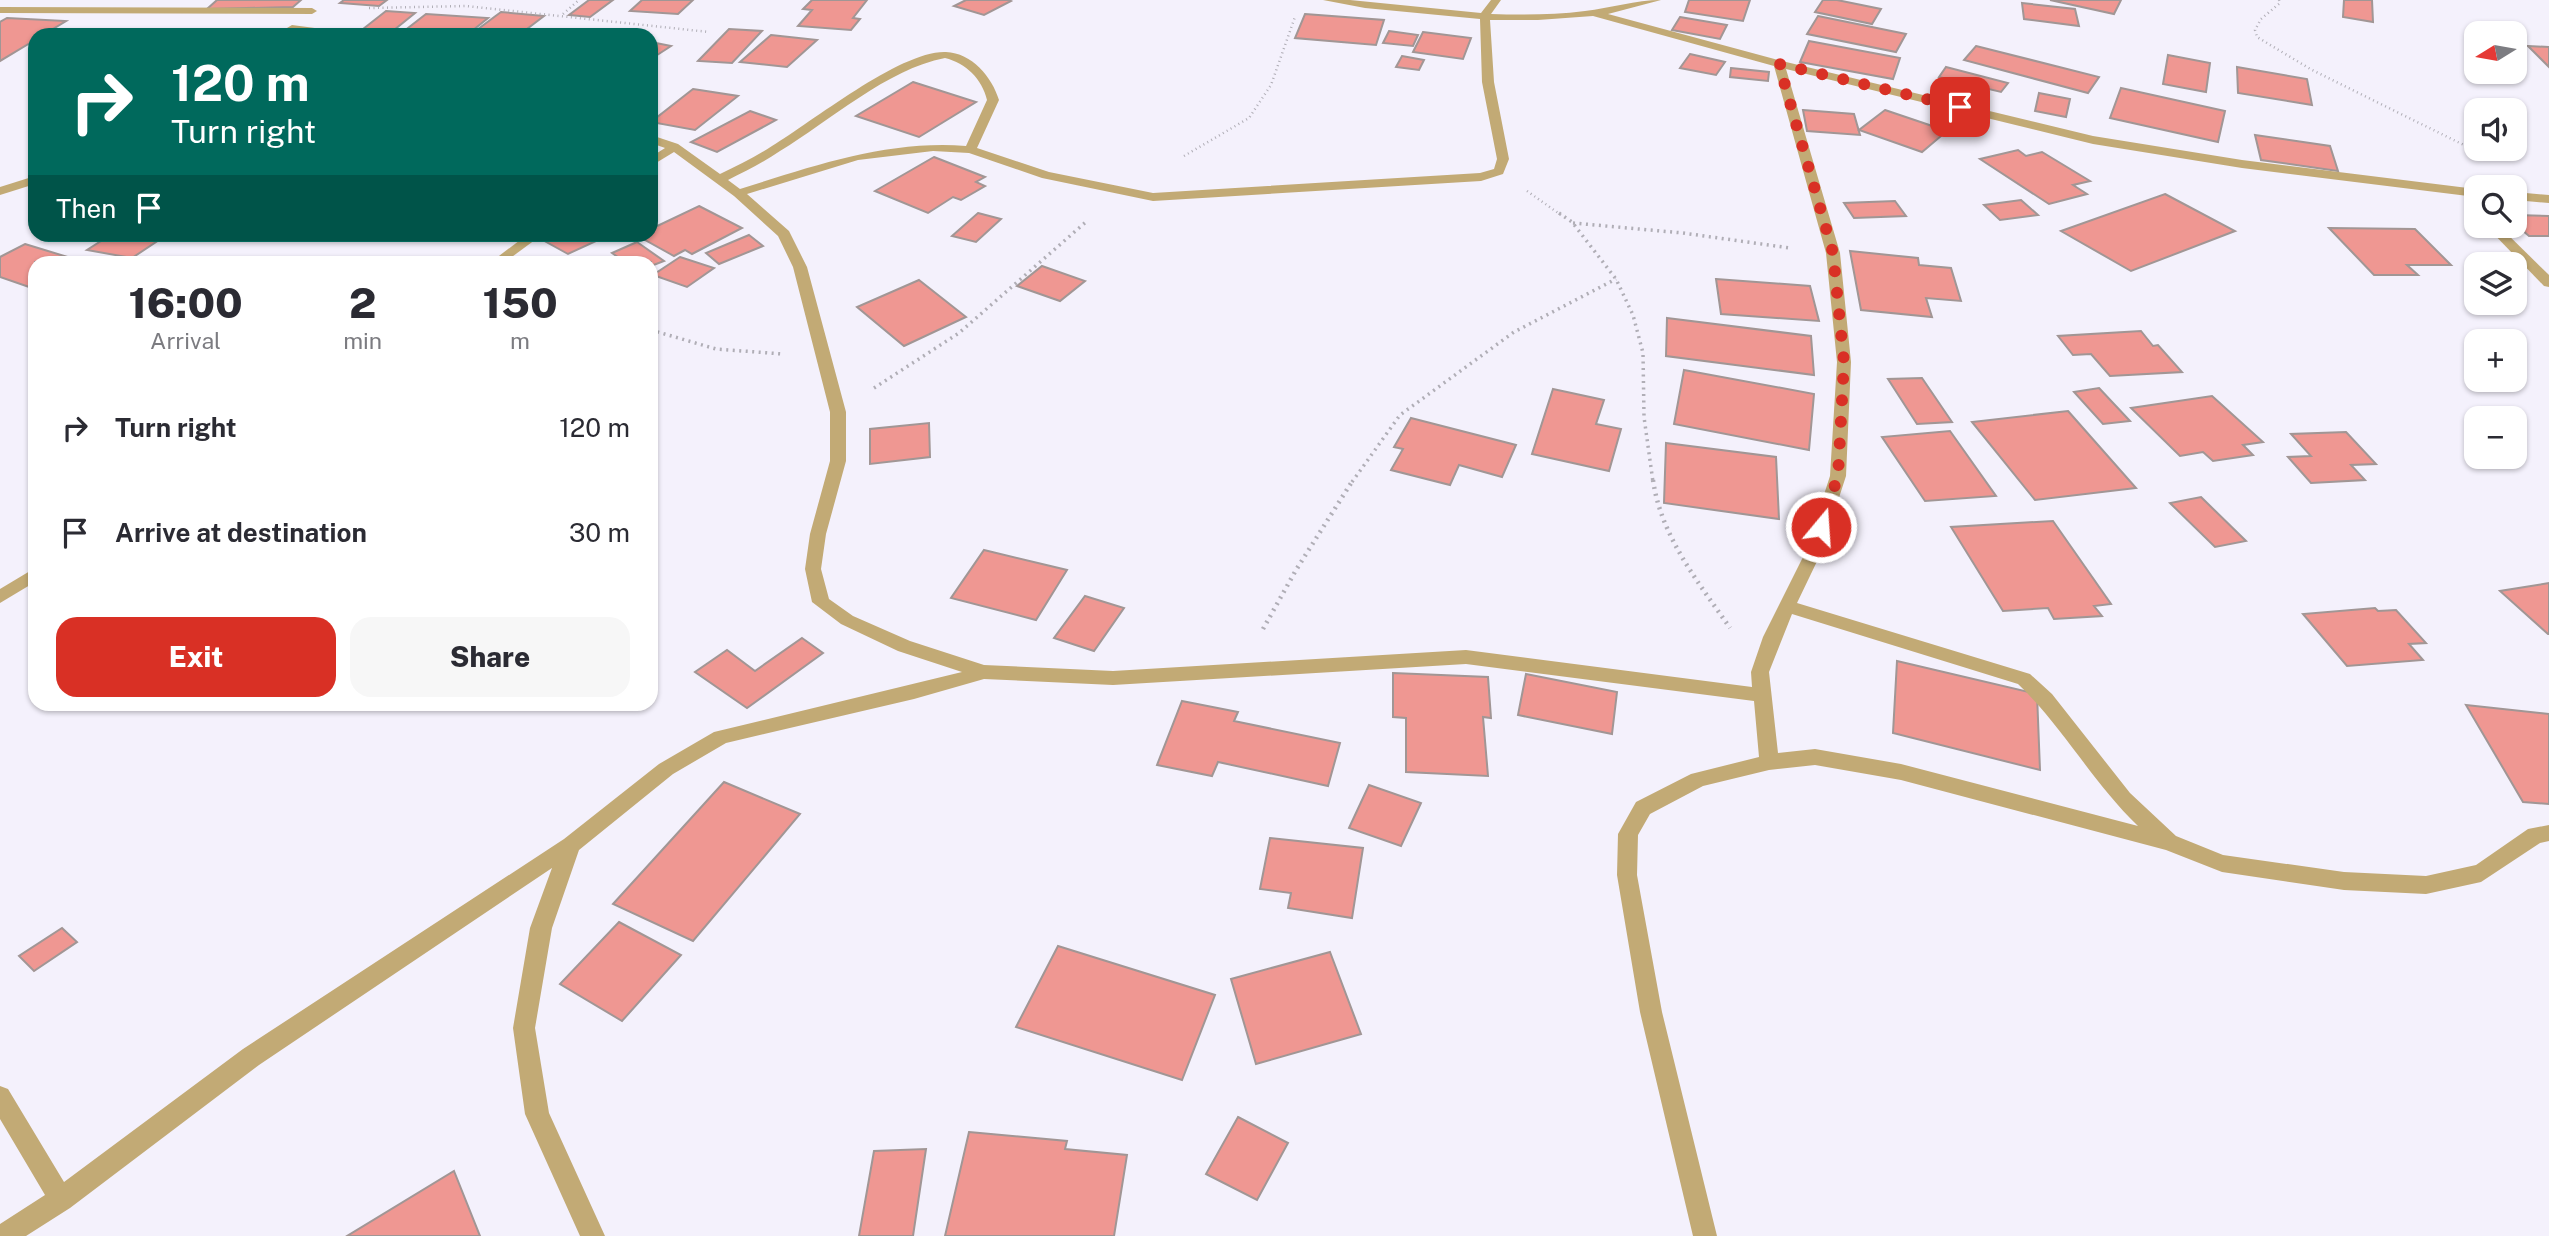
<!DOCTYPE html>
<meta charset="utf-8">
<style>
:root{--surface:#fff;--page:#f7f7f7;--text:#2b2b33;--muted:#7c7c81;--accent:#d93025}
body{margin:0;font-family:"Public Sans",sans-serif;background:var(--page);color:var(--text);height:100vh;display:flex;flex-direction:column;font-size:26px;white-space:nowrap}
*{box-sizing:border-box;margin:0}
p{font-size:23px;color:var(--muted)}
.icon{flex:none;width:38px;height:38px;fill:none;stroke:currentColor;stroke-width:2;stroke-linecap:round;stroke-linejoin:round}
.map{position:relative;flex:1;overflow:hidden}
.drawer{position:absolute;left:28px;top:256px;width:630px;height:455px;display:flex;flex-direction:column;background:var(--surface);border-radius:21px;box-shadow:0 2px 5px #0004}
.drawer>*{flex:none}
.guide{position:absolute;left:28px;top:28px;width:630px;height:214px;border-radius:21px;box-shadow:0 2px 5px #0004;background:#00695c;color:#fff;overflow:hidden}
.needle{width:46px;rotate:259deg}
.fabs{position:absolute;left:2464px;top:21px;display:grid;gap:14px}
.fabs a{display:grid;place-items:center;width:63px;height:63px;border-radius:14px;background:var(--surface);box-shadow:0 2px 5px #0004;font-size:35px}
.pin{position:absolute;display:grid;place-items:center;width:60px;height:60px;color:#fff;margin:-30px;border-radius:14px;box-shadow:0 4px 10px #0006}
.me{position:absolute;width:77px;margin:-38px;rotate:18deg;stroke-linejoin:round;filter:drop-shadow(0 0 5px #0008)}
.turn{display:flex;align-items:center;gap:24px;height:147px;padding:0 28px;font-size:32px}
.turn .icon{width:91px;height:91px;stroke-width:2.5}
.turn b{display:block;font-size:49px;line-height:60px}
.then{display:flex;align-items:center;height:66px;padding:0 28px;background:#0003;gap:14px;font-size:26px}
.eta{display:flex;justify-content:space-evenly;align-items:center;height:119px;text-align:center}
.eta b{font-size:42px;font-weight:800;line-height:49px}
.cta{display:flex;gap:14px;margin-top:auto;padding:14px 28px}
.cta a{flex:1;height:80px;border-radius:21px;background:var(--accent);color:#fff;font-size:28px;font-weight:800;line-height:80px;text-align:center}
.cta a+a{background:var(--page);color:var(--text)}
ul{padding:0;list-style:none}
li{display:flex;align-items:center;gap:21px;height:105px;padding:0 28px}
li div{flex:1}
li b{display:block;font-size:26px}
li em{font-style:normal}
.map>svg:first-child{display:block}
</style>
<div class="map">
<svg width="2549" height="1236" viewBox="0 0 2549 1236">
<rect width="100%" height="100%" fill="#f4f1fc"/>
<g fill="#ef9792" stroke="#a19695" stroke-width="2">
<polygon points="217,0 301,0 293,7 207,9"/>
<polygon points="344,0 387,0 379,6 340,3"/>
<polygon points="589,0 613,0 590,17 569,15"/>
<polygon points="642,0 693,0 678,14 630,11"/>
<polygon points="812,0 867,0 853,18 860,19 851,30 798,26 812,10 803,9"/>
<polygon points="966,0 1009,0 1011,1 984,15 954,6"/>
<polygon points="1689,0 1750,0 1743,21 1685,12"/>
<polygon points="1823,0 1837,0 1881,9 1872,24 1815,12"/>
<polygon points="2050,0 2121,0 2114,14"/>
<polygon points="2344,0 2372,0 2373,22 2343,17"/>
<polygon points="2022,3 2075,9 2079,26 2024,19"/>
<polygon points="386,11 415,13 394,30 363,29"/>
<polygon points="501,12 544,16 519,35 470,35"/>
<polygon points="426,14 488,18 467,35 399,35"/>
<polygon points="1305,14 1384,20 1376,45 1295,38"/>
<polygon points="1818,16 1906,34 1896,52 1807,34"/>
<polygon points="1680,17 1727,25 1720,39 1672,30"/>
<polygon points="7,18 66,21 43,35 35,35 35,40 0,61 0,22"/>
<polygon points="729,29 762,31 732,63 698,61"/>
<polygon points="1389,31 1418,35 1413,46 1383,43"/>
<polygon points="1423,32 1471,38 1463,59 1413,52"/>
<polygon points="771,35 817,40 787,67 740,62"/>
<polygon points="1809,41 1900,58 1893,79 1800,62"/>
<polygon points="651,42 671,46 651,59"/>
<polygon points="1976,46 2099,77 2088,93 1964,60"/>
<polygon points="2528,46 2549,47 2549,67"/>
<polygon points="1690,54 1725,62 1716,75 1680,68"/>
<polygon points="2168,55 2210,63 2206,92 2163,84"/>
<polygon points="1402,56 1424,60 1419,70 1396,67"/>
<polygon points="1946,67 2008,83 2001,92 1939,77"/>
<polygon points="2237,67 2307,79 2312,105 2238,93"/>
<polygon points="1731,68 1769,72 1768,81 1730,77"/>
<polygon points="913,82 976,102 919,137 856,116"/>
<polygon points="2121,88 2225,111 2218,142 2110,118"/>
<polygon points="693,89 738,96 695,130 651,122"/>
<polygon points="2039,93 2070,99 2066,117 2035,111"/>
<polygon points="1803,110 1854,114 1860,135 1807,131"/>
<polygon points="1885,110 1947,131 1922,152 1859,130"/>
<polygon points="750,111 776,120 717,152 691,142"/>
<polygon points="2255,135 2330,146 2338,171 2261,160"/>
<polygon points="2018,150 2026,156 2042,152 2090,181 2073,185 2087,194 2049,204 1980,159"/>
<polygon points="934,157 985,177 976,182 985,186 961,200 953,197 928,213 875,191"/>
<polygon points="2165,194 2235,231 2131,271 2061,231"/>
<polygon points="2021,200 2038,215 2000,220 1984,205"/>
<polygon points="1895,201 1906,216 1854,218 1844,203"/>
<polygon points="699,206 742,228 692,254 685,250 674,256 638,236 651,234 651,229"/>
<polygon points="978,213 1001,219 976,242 952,236"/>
<polygon points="2515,215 2549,216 2549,236 2529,236 2515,224"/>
<polygon points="2329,228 2415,229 2451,265 2407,265 2418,275 2374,275"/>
<polygon points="112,234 168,234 132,258 87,250"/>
<polygon points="551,234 601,234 590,240 594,242 568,254 541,239"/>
<polygon points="749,235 763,246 719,264 706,253"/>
<polygon points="637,242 664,261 651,266 651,262 625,262 612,253"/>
<polygon points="25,244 84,262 35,262 35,289 0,277 0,257"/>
<polygon points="1850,251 1918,258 1919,265 1951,268 1961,301 1926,298 1932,317 1861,310"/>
<polygon points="680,257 714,268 687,287 653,275"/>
<polygon points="1042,266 1085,281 1060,301 1017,286"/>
<polygon points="1716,279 1810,286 1819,321 1721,314"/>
<polygon points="919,280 966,317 904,346 857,307"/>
<polygon points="1667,318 1811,336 1814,375 1666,356"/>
<polygon points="2141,331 2153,346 2158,345 2182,372 2110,376 2091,354 2073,355 2058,336"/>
<polygon points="1684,370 1814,394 1809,450 1674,424"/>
<polygon points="1922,378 1952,422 1917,424 1888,379"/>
<polygon points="2099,388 2130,421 2103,424 2074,392"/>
<polygon points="1553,389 1604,400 1596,424 1621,429 1609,471 1532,454"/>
<polygon points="2212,396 2263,442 2243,445 2253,455 2213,461 2203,452 2180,456 2131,408"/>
<polygon points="2068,411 2136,488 2035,500 1972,422"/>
<polygon points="1411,418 1516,445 1502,477 1459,465 1450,485 1391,470 1403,449 1394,447"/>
<polygon points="929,423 930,457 870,464 870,429"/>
<polygon points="1950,431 1996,496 1925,501 1882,437"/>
<polygon points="2346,432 2376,464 2351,465 2365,480 2311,483 2288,457 2311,456 2291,434"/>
<polygon points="1666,443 1776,457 1779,519 1664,503"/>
<polygon points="2201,497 2246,541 2215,547 2170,503"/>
<polygon points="2053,521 2111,604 2094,606 2102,616 2054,619 2048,608 2003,611 1951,527"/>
<polygon points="984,550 1067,570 1036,620 951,598"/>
<polygon points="2549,583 2549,634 2548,634 2500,591"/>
<polygon points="1085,596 1124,608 1094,651 1054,638"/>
<polygon points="2375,608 2378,611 2396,610 2426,643 2409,644 2423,660 2347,666 2303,614"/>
<polygon points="802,638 823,653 747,708 695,672 727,650 755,671"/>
<polygon points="1897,661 2037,694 2040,770 1893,733"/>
<polygon points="1393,673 1488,677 1491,718 1483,717 1488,776 1406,772 1406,718 1393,717"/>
<polygon points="1526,674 1617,692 1612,734 1518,715"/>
<polygon points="1182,701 1238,712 1234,721 1340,743 1328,786 1218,762 1212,776 1157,765"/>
<polygon points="2466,705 2549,714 2549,804 2523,802"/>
<polygon points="724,782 800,814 693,941 613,904"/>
<polygon points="1369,785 1421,803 1401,846 1349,828"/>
<polygon points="1270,838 1363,848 1352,918 1288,908 1291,893 1260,889"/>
<polygon points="619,922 681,955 622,1021 560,984"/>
<polygon points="62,928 77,942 34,971 19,956"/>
<polygon points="1058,946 1215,995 1182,1080 1016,1027"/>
<polygon points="1330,952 1361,1034 1256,1064 1231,979"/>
<polygon points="1238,1117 1288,1143 1257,1200 1206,1174"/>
<polygon points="969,1132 1067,1141 1065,1149 1127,1155 1114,1236 945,1236"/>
<polygon points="926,1149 913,1236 859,1236 874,1151"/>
<polygon points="454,1171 480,1236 347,1236"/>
</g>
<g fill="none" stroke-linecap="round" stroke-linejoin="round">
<g stroke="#b0aeb6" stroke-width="2.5" stroke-dasharray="1 3.5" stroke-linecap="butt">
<polyline points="2279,0 2280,3 2261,19 2255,30 2257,37 2312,70 2480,153"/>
<polyline points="369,8 466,6 709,32"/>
<polyline points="563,14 579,0"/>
<polyline points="1184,156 1249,118 1271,85 1295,17"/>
<polyline points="1527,191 1561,215"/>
</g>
<g stroke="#b0aeb6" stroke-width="3.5" stroke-dasharray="2 4.5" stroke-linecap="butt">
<polyline points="1559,213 1572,222 1616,279 1633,315 1643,353 1644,417 1653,482"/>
<polyline points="1573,223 1683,233 1790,248"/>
<polyline points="651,330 716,349 783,354"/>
<polyline points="874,388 959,333 1087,221"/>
<polyline points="1352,482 1400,415 1514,332 1616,279"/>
</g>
<g stroke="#b0aeb6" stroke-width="4.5" stroke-dasharray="2 5" stroke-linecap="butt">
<path d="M1653,480C1661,537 1699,583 1730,628"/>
<polyline points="1263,629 1296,570 1353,480"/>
</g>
<g fill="#c2aa75" fill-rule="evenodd">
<path d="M1323,0H1350L1481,13L1491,0H1501L1491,14C1522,15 1554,15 1585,11C1610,8 1636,0 1661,0L1608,14L1782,61L2093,136L2242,160L2476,189V197L2242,168L2093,144L1786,69L1840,253L1851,362L1846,476L1821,553L1797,603L2030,674L2052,694L2130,793L2176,836L2223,855L2344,872L2426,876L2476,865L2528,829L2549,825V841L2540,843L2481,882L2426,894L2344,890L2222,872L2166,850L1901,780L1815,765L1769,770L1703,786L1650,814L1638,835L1637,875L1662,1012L1717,1236H1693L1640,1012L1617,875L1618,834L1636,802L1691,774L1759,757L1754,701L1466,664L1113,685L984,679L914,699L726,743L673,774L579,850L552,928L535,1028L549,1113L605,1236H580L525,1114L513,1028L530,928L552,868L259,1065L70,1208L26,1236H0V1224L45,1195L0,1119V1086L8,1089L64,1182L243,1049L564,839L659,764L714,732L962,672L898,651L841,624L812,602L805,569L810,534L830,461V412L793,267L778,236L734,196L674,152L651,166V157L665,148L651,143V135L678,144L720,174C738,165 755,157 772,146C812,122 901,50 946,52C972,53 992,77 999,100L977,148L1049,172L1153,193L1480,173L1494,169L1497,159L1482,82L1480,19L1365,8ZM1593,16L1774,66L1826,253L1837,362L1830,476L1805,553L1763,637L1751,672L1752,687L1466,650L1113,671L984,665L910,641L853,616L829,599L821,569L826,534L846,461V412L807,267L789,231L747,194L858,160L933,151L969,153L1042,178L1153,201L1481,181L1503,174L1509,159L1494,82L1490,20H1538ZM945,58C966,63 982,79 987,100L966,146C887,140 814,166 740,189L728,180C746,171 764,162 780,151C830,121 887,69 945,58ZM1792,614L2018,684C2063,727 2093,783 2138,826L1901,764L1815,749L1778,753L1769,672Z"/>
<polygon points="0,7 312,8 317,11 312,14 0,13"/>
<polygon points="292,25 345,32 350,35 321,35 288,30 287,28"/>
<polygon points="35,176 35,184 0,195 0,187"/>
<polygon points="2515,192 2549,195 2549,203 2515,200"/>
<polygon points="2486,226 2499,226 2549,275 2549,287 2544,286"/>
<polygon points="528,234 543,234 505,262 491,262"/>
<polygon points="35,568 35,582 0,603 0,589"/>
</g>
</g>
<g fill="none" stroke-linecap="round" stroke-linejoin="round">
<polyline stroke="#d93025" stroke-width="12" stroke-dasharray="0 21.6" points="1821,527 1838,476 1844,362 1833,253 1779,64 1960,107"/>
</g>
</svg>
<div class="fabs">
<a><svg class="needle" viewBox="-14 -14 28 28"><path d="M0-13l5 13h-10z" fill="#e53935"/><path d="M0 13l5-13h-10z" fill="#7c7c81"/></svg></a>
<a><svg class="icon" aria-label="sound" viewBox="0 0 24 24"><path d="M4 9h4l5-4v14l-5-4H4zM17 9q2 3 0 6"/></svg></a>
<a><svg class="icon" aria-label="search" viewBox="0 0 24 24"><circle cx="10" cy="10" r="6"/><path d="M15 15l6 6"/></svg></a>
<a><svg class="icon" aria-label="layers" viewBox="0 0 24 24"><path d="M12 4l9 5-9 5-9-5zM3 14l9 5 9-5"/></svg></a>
<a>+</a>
<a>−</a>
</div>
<div class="pin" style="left:1960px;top:107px;background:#d93025"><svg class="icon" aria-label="arrive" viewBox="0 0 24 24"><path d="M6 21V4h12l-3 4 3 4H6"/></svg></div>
<svg class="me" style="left:1821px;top:527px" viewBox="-20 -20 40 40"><circle r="17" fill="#d93025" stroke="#fff" stroke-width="3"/><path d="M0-11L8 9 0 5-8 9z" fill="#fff"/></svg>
<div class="guide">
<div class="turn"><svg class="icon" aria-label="right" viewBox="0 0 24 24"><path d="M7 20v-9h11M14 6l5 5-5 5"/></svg><div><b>120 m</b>Turn right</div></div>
<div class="then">Then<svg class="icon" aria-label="arrive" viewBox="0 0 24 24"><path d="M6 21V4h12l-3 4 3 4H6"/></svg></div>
</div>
<section class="drawer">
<div class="eta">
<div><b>16:00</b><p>Arrival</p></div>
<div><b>2</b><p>min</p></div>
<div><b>150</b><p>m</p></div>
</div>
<ul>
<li><svg class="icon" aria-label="right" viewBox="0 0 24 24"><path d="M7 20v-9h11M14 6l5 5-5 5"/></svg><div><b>Turn right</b></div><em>120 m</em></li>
<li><svg class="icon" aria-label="arrive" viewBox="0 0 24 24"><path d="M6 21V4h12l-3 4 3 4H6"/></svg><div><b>Arrive at destination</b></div><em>30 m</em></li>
</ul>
<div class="cta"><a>Exit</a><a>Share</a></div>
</section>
</div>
